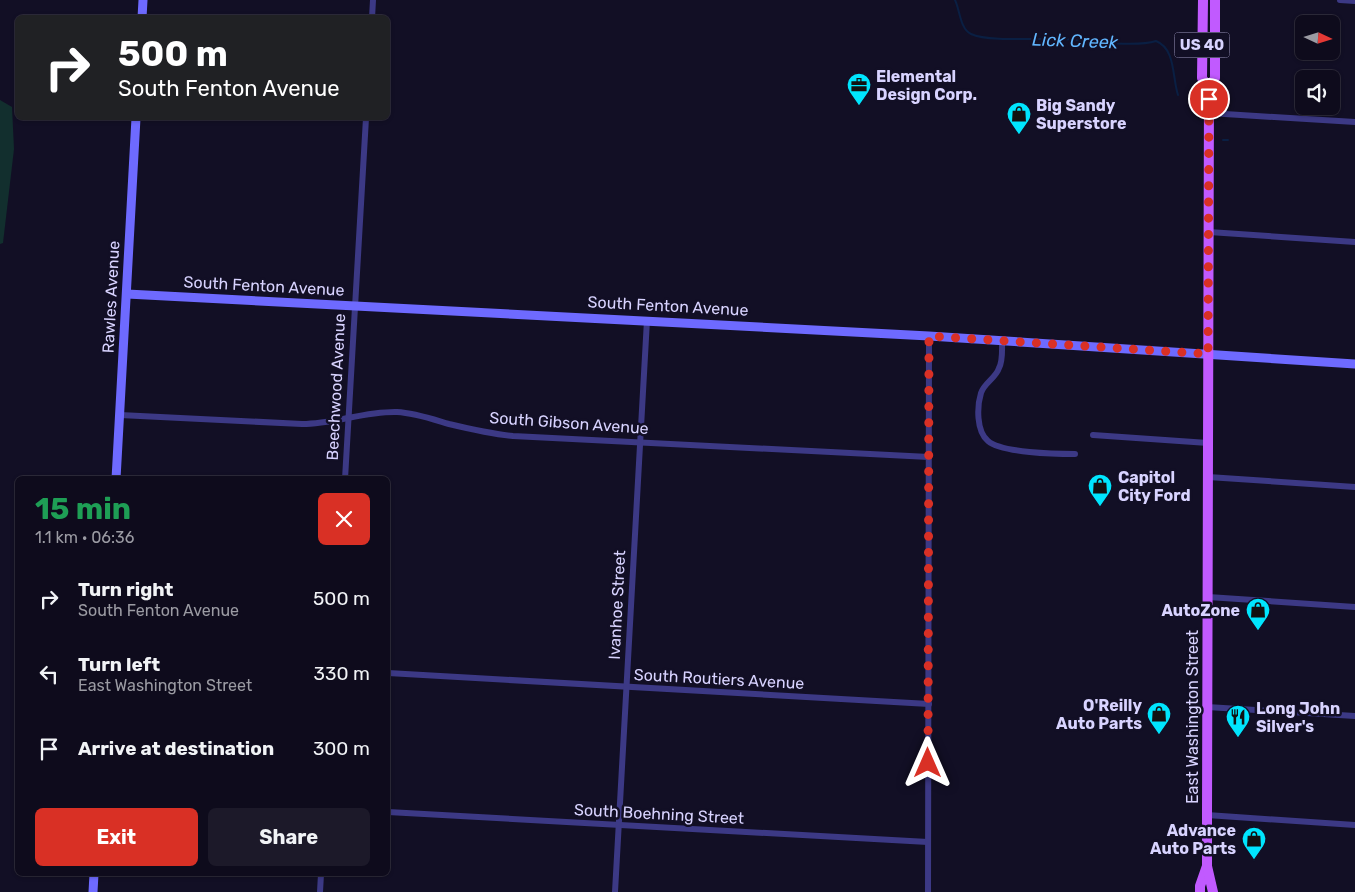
<!DOCTYPE html>
<meta charset="utf-8">
<style>
:root{--surface:#0e0b1c;--page:#1c1929;--text:#f1f3f6;--muted:#9b9ba3;--line:#2e2b3b;--accent:#d93025}
body{margin:0;font-family:Rubik,sans-serif;background:var(--page);color:var(--text);height:100vh;display:flex;flex-direction:column;font-size:19px;white-space:nowrap}
*{box-sizing:border-box;margin:0}
p{font-size:16px;color:var(--muted)}
.icon{flex:none;width:28px;height:28px;fill:none;stroke:currentColor;stroke-width:2;stroke-linecap:round;stroke-linejoin:round}
.map{position:relative;flex:1;overflow:hidden}
.panel{position:absolute;left:15px;top:476px;width:375px;height:400px;display:flex;flex-direction:column;background:var(--surface);border-radius:8px;box-shadow:0 1px 4px #0004,0 0 0 1px var(--line)}
.panel>*{flex:none}
.guide{position:absolute;left:15px;top:15px;width:375px;height:105px;border-radius:8px;box-shadow:0 1px 4px #0004,0 0 0 1px var(--line);background:#202124;color:#fff;overflow:hidden}
.needle{width:32px;rotate:94deg}
.controls{position:absolute;left:1295px;top:15px;display:grid;gap:10px}
.controls a{display:grid;place-items:center;width:45px;height:45px;border-radius:8px;background:var(--surface);box-shadow:0 1px 4px #0004,0 0 0 1px var(--line);font-size:25px}
.pin{position:absolute;display:grid;place-items:center;width:42px;height:42px;color:#fff;margin:-21px;border:2px solid #fff;border-radius:50%;box-shadow:0 1px 5px #0007}
.me{position:absolute;width:55px;margin:-28px;rotate:0deg;stroke-linejoin:round;filter:drop-shadow(0 0 4px #0008)}
.turn{display:flex;align-items:center;gap:18px;height:105px;padding:0 20px;font-size:22px}
.turn .icon{width:65px;height:65px;stroke-width:2.5}
.turn b{display:block;font-size:35px;line-height:42px}
.round{display:grid;place-items:center;flex:none;width:52px;height:52px;border-radius:8px;background:var(--page)}
.overview{display:flex;align-items:center;justify-content:space-between;height:85px;padding:0 20px}
h1{font-size:30px;font-weight:700;line-height:38px;color:#1e9e55}
.primary-button{display:flex;gap:10px;margin-top:auto;padding:10px 20px}
.primary-button a{flex:1;height:58px;border-radius:8px;background:var(--accent);color:#fff;font-size:20px;font-weight:700;line-height:58px;text-align:center}
.primary-button a+a{background:var(--page);color:var(--text)}
ul{padding:0;list-style:none}
li{display:flex;align-items:center;gap:15px;height:75px;padding:0 20px}
li div{flex:1}
li b{display:block;font-size:19px}
li em{font-style:normal}
.map>svg:first-child{display:block}
</style>
<div class="map">
<svg width="1355" height="892" viewBox="0 0 1355 892">
<rect width="100%" height="100%" fill="#120f25"/>
<polygon fill="#122f2e" points="0,100 12,107 14,149 3,243 0,244"/>
<g fill="none" stroke-linecap="round" stroke-linejoin="round">
<g stroke="#0a1f43" stroke-width="2">
<path d="M955,0C960,10 960,29 971,34C988,42 1038,38 1060,39C1084,40 1134,48 1156,41C1176,49 1172,77 1178,95"/>
<polyline points="1223,140 1228,140"/>
</g>
<g stroke="#3c3985" stroke-width="6">
<polyline points="1340,0 1355,1"/>
<polyline points="372,18 373,0"/>
<polyline points="1209,113 1355,122"/>
<polyline points="1209,232 1355,242"/>
<path d="M1002,341C1002,349 1003,361 999,368C996,378 984,383 981,393C977,406 976,431 988,441C1002,453 1056,454 1075,454"/>
<path d="M120,415L302,424C334,424 365,411 397,412C415,413 432,419 449,424C470,429 491,434 513,436L929,457"/>
<polyline points="1093,435 1208,443"/>
<polyline points="1208,477 1355,487"/>
<polyline points="345,479 366,118"/>
<polyline points="1208,597 1355,607"/>
<polyline points="388,673 929,704"/>
<polyline points="1207,707 1355,716"/>
<polyline points="388,812 928,842"/>
<polyline points="1207,815 1355,825"/>
<polyline points="320,892 321,874"/>
<polyline points="615,892 647,320"/>
<polyline points="928,892 929,336"/>
</g>
<g stroke="#6e6aff" stroke-width="9">
<polyline points="142,18 143,0"/>
<polyline points="127,294 929,336 1355,364"/>
<polyline points="116,479 136,118"/>
<polyline points="93,892 94,874"/>
</g>
<g stroke="#c15aff" stroke-width="10">
<polyline points="1203,0 1202,78 1209,88"/>
<polyline points="1200,892 1200,886 1207,866"/>
<polyline points="1213,892 1207,866 1207,815 1209,88 1215,78 1215,0"/>
</g>
</g>
<g fill="none" stroke-linecap="round" stroke-linejoin="round">
<polyline stroke="#d93025" stroke-width="9" stroke-dasharray="0 16.2" points="928,763 929,336 1208,354 1209,99"/>
</g>
<defs>
<symbol id="office-pin" viewBox="-11 -11 22 30"><path d="M0 17L-7.5 6A9.5 9.5 0 1 1 7.5 6Z" fill="#00e5fe" stroke="#120f25"/><path d="M-6-3h4V-5.5h4V-3h4V5H-6ZM-1-4.5V-3h2v-1.5ZM-6 0V1H6V0Z" fill="#111"/></symbol>
<symbol id="shop-pin" viewBox="-11 -11 22 30"><path d="M0 17L-7.5 6A9.5 9.5 0 1 1 7.5 6Z" fill="#00e5fe" stroke="#120f25"/><path d="M-5-2.5h2.3a2.7 3.5 0 0 1 5.4 0H5L5.5 6h-11ZM-1.5-2.5h3a1.5 2.3 0 0 0-3 0Z" fill="#111"/></symbol>
<symbol id="restaurant-pin" viewBox="-11 -11 22 30"><path d="M0 17L-7.5 6A9.5 9.5 0 1 1 7.5 6Z" fill="#00e5fe" stroke="#120f25"/><path d="M-5-6h1v4h1v-4h1v4h1v-4h1v5L-1.5 .5V6h-2V.5L-5-1ZM5-6V6H3V1.5H1.5Q1.5-4 5-6Z" fill="#111"/></symbol>
</defs>
<g fill-rule="evenodd">
<use href="#office-pin" x="845" y="71" width="28" height="38"/>
<use href="#shop-pin" x="1005" y="100" width="28" height="38"/>
<use href="#shop-pin" x="1086" y="472" width="28" height="38"/>
<use href="#shop-pin" x="1244" y="596" width="28" height="38"/>
<use href="#shop-pin" x="1145" y="700" width="28" height="38"/>
<use href="#restaurant-pin" x="1224" y="703" width="28" height="38"/>
<use href="#shop-pin" x="1240" y="825" width="28" height="38"/>
</g>
<g text-anchor="middle" dominant-baseline="central" stroke-width="5" stroke-linejoin="round" paint-order="stroke">
<rect fill="#120f25" stroke="#9d98be" stroke-width="1" x="1174.5" y="32.5" width="55" height="25" rx="4"/>
<g font-size="15" font-weight="bold" fill="#d8d3ff">
<text x="1202" y="45">US 40</text>
</g>
<g font-size="16" font-weight="bold" fill="#d8d3ff" stroke="#120f25" text-anchor="start">
<text x="876" y="76">Elemental<tspan x="876" dy="18">Design Corp.</tspan></text>
<text x="1036" y="105">Big Sandy<tspan x="1036" dy="18">Superstore</tspan></text>
<text x="1118" y="477">Capitol<tspan x="1118" dy="18">City Ford</tspan></text>
<text x="1240" y="610" text-anchor="end">AutoZone</text>
<text x="1142" y="705" text-anchor="end">O'Reilly<tspan x="1142" dy="18">Auto Parts</tspan></text>
<text x="1256" y="708">Long John<tspan x="1256" dy="18">Silver's</tspan></text>
<text x="1236" y="830" text-anchor="end">Advance<tspan x="1236" dy="18">Auto Parts</tspan></text>
</g>
<g font-size="16" fill="#d8d3ff" stroke="#120f25">
<text transform="translate(264 286) rotate(3)">South Fenton Avenue</text>
<text transform="translate(111 297) rotate(-87)">Rawles Avenue</text>
<text transform="translate(668 306) rotate(3)">South Fenton Avenue</text>
<text transform="translate(336 387) rotate(-87)">Beechwood Avenue</text>
<text transform="translate(569 423) rotate(4)">South Gibson Avenue</text>
<text transform="translate(617 605) rotate(-87)">Ivanhoe Street</text>
<text transform="translate(719 679) rotate(3)">South Routiers Avenue</text>
<text transform="translate(1192 717) rotate(-90)">East Washington Street</text>
<text transform="translate(659 814) rotate(3)">South Boehning Street</text>
</g>
<g font-size="18" font-style="italic" fill="#61b6ff" stroke="#120f25">
<text transform="translate(1075 41) rotate(2)">Lick Creek</text>
</g>
</g>
</svg>
<div class="controls">
<a><svg class="needle" viewBox="-14 -14 28 28"><path d="M0-13l5 13h-10z" fill="#e53935"/><path d="M0 13l5-13h-10z" fill="#9b9ba3"/></svg></a>
<a><svg class="icon" aria-label="sound" viewBox="0 0 24 24"><path d="M4 9h4l5-4v14l-5-4H4zM17 9q2 3 0 6"/></svg></a>
</div>
<div class="pin" style="left:1209px;top:99px;background:#d93025"><svg class="icon" aria-label="arrive" viewBox="0 0 24 24"><path d="M6 21V4h12l-3 4 3 4H6"/></svg></div>
<svg class="me" style="left:928px;top:763px" viewBox="-20 -20 40 40"><path d="M0-17L14 15 0 8-14 15z" fill="#d93025" stroke="#fff" stroke-width="4"/></svg>
<div class="guide">
<div class="turn"><svg class="icon" aria-label="right" viewBox="0 0 24 24"><path d="M7 20v-9h11M14 6l5 5-5 5"/></svg><div><b>500 m</b>South Fenton Avenue</div></div>
</div>
<section class="panel">
<div class="overview"><div><h1>15 min</h1><p>1.1 km · 06:36</p></div><a class="round" style="background:#d93025;color:#fff"><svg class="icon" aria-label="close" viewBox="0 0 24 24"><path d="M6 6l12 12M18 6L6 18"/></svg></a></div>
<ul>
<li><svg class="icon" aria-label="right" viewBox="0 0 24 24"><path d="M7 20v-9h11M14 6l5 5-5 5"/></svg><div><b>Turn right</b><p>South Fenton Avenue</p></div><em>500 m</em></li>
<li><svg class="icon" aria-label="left" viewBox="0 0 24 24"><path d="M17 20v-9H6M10 6l-5 5 5 5"/></svg><div><b>Turn left</b><p>East Washington Street</p></div><em>330 m</em></li>
<li><svg class="icon" aria-label="arrive" viewBox="0 0 24 24"><path d="M6 21V4h12l-3 4 3 4H6"/></svg><div><b>Arrive at destination</b></div><em>300 m</em></li>
</ul>
<div class="primary-button"><a>Exit</a><a>Share</a></div>
</section>
</div>
